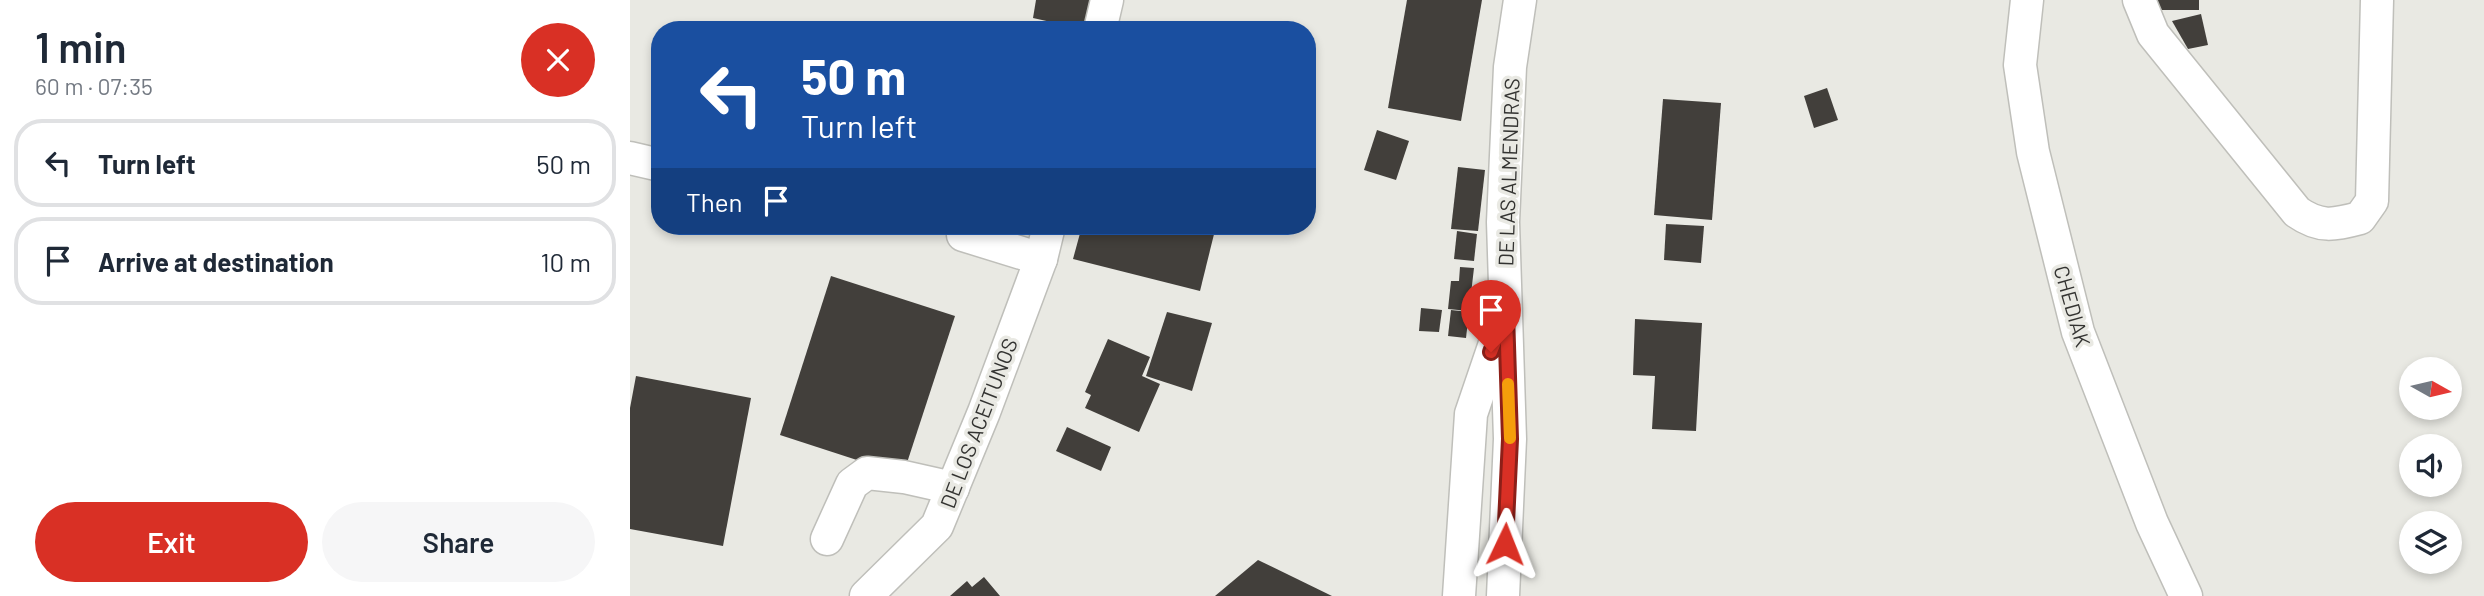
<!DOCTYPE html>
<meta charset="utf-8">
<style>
:root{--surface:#fff;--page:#f6f6f7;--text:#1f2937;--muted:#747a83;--line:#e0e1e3;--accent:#d93025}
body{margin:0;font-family:Barlow,sans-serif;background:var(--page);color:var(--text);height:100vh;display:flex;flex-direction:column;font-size:26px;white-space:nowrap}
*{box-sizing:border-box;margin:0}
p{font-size:23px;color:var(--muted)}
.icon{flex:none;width:38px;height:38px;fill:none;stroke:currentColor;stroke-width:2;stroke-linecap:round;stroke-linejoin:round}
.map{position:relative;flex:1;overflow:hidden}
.panel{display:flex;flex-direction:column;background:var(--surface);width:630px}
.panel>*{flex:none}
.top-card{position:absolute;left:21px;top:21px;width:665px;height:214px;border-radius:28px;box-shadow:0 4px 10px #0003;background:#1a4fa0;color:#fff;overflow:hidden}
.needle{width:46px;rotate:98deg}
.fabs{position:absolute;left:1769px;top:357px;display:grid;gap:14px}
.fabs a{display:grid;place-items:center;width:63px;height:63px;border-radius:50%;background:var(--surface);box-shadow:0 4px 10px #0003;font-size:35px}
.pin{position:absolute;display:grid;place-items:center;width:60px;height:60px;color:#fff;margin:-72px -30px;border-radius:50% 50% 50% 0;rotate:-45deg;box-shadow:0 0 7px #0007}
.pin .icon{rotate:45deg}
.me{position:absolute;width:77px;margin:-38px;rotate:2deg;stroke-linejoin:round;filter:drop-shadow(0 0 5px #0008)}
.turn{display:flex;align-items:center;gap:24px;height:147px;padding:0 35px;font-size:32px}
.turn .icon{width:91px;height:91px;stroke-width:2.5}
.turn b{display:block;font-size:49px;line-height:60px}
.then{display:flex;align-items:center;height:66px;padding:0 35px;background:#0003;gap:14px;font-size:26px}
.round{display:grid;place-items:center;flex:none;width:74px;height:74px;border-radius:37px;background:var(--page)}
.head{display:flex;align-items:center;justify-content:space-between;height:119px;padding:0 35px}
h1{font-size:42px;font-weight:600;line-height:52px}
.primary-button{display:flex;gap:14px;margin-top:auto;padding:14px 35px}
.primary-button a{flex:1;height:80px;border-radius:42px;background:var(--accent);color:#fff;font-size:28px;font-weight:600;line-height:80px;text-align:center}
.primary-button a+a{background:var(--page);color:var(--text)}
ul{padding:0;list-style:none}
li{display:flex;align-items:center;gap:21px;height:88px;margin:0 14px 10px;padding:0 21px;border:4px solid var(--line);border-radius:28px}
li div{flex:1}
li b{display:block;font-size:26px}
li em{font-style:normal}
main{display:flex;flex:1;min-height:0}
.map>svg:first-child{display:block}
</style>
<main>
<section class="panel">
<div class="head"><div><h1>1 min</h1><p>60 m · 07:35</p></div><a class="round" style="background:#d93025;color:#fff"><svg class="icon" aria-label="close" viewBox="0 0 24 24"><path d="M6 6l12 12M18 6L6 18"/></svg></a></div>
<ul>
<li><svg class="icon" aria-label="left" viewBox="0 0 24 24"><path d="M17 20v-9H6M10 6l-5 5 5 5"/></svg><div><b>Turn left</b></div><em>50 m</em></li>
<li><svg class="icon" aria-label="arrive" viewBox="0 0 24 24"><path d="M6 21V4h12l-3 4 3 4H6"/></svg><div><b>Arrive at destination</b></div><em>10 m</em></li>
</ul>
<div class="primary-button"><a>Exit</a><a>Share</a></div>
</section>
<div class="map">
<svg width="1854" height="596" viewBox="0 0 1854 596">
<rect width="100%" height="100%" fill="#e9e9e3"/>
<g fill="#423f3b">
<polygon points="406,0 465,0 457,30 403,18"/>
<polygon points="777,0 852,0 831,121 758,108"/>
<rect x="1522" y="0" width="47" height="10"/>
<polygon points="1571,14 1578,45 1558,49 1542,21"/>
<polygon points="1197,88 1208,120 1184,128 1174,96"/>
<polygon points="1033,99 1091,103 1082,220 1024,215"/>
<polygon points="747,130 779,141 766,180 734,170"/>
<polygon points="828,167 855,170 848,231 821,229"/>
<polygon points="1036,224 1074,226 1071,263 1034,260"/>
<polygon points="452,226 586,226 570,291 443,259"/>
<polygon points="827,231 847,234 844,261 824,259"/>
<polygon points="830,267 844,268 839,311 818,309 821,281 829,281"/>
<polygon points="201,276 325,316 273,475 150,435"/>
<polygon points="791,308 812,310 809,332 789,331"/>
<polygon points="821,310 839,312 836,338 818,336"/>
<polygon points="537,312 582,323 562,391 516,376"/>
<polygon points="1005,319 1072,323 1066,431 1022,429 1025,376 1003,375"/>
<polygon points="478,339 520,357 512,376 530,384 509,432 455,408 461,395 455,392"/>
<polygon points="6,376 121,398 93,546 0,529 0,408"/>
<polygon points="437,427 481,447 471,471 426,451"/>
<polygon points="628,560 702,596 585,596"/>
<polygon points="354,577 370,596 320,596 337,581 342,587"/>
</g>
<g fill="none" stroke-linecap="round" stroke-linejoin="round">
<defs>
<g id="minor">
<polyline points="1397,0 1390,65 1403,152 1448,332 1522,523 1556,596"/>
<path d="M1509,0L1523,34L1667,212C1690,228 1704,225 1730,218L1742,201L1747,0"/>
<polyline points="470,30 477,0"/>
<polyline points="0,158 30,165"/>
<polyline points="333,235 411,259"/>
<polyline points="197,539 222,484 237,473 274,477 323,488"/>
<polyline points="236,596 307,526 354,412 411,259 419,226"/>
<polyline points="829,596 841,414 871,326"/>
<polyline points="873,596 880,439 873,222 880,67 890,0"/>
</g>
</defs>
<use href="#minor" stroke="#bfbfba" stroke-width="35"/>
<use href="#minor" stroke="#fff" stroke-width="32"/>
</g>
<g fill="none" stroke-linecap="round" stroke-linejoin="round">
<defs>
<polyline id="route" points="861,352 876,314 880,439 875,544"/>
</defs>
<use href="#route" stroke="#8d1f18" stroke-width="18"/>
<use href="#route" stroke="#d93025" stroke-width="12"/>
<polyline stroke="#f59e0b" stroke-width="12" points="878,384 880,438"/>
</g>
<g text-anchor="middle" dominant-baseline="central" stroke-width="7" stroke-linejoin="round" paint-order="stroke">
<g font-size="21" fill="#333331" stroke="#e9e9e3">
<text transform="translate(878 172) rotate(-88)">DE LAS ALMENDRAS</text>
<text transform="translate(1443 306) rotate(74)">CHEDIAK</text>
<text transform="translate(348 423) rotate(-69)">DE LOS ACEITUNOS</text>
</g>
</g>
</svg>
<div class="fabs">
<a><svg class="needle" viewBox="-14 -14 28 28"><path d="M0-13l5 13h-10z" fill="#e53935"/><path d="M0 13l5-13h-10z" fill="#747a83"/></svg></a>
<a><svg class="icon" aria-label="sound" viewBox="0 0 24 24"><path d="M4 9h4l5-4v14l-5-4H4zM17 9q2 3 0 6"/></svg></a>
<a><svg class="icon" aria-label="layers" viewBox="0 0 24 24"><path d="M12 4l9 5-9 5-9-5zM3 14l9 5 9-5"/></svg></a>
</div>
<div class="pin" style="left:861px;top:352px;background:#d93025"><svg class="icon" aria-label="arrive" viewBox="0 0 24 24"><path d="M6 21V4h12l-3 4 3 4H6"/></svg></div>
<svg class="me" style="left:875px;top:544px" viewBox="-20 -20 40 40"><path d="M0-17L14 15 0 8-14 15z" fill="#d93025" stroke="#fff" stroke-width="4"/></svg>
<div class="top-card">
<div class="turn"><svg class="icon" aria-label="left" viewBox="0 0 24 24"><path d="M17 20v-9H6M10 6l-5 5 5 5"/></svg><div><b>50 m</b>Turn left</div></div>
<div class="then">Then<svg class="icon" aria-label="arrive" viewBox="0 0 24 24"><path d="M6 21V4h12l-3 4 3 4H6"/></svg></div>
</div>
</div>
</main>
